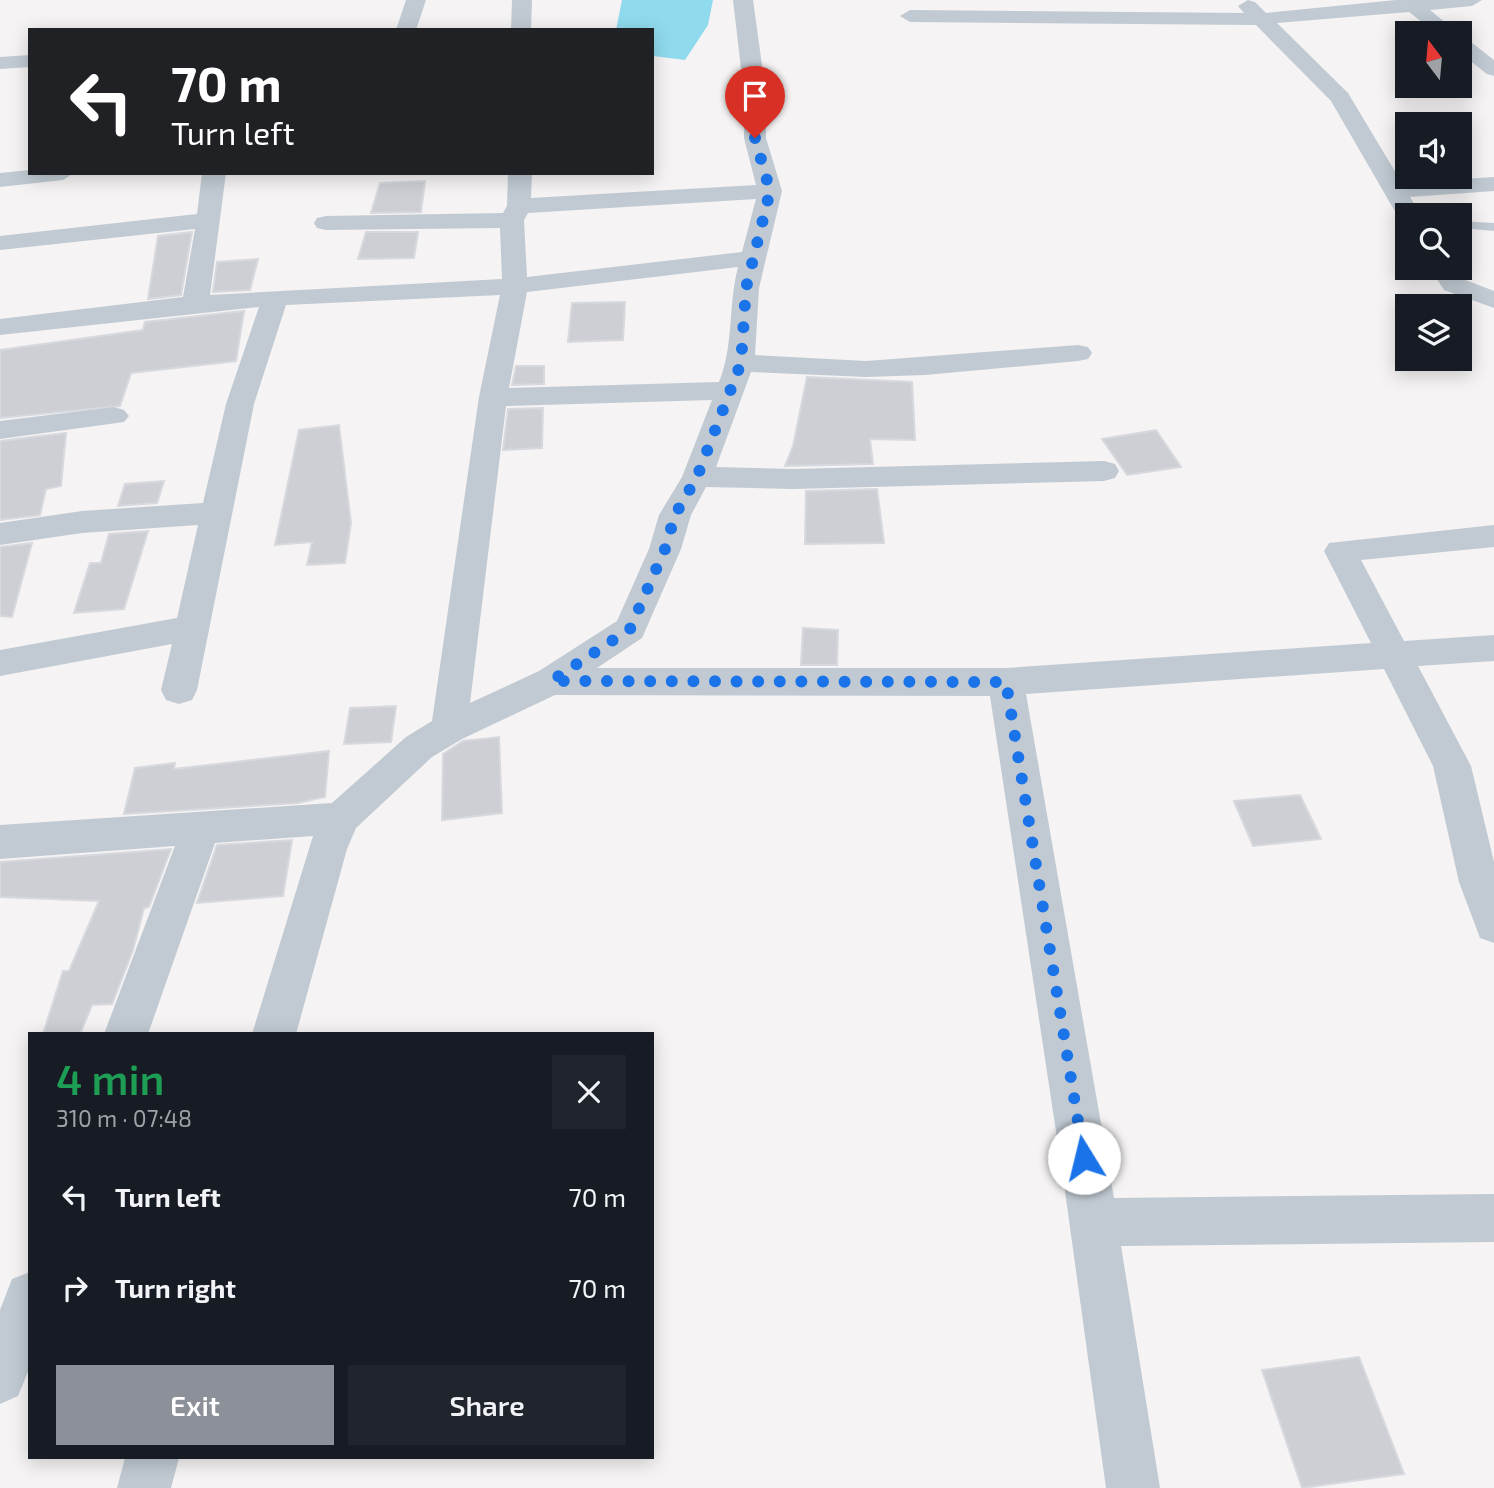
<!DOCTYPE html>
<meta charset="utf-8">
<style>
:root{--surface:#171b24;--page:#20242c;--text:#f1f3f6;--muted:#9ea1a6;--accent:#8c9099}
body{margin:0;font-family:"Exo 2",sans-serif;background:var(--page);color:var(--text);height:100vh;display:flex;flex-direction:column;font-size:26px;white-space:nowrap}
*{box-sizing:border-box;margin:0}
p{font-size:23px;color:var(--muted)}
.icon{flex:none;width:38px;height:38px;fill:none;stroke:currentColor;stroke-width:2;stroke-linecap:round;stroke-linejoin:round}
.map{position:relative;flex:1;overflow:hidden}
.drawer{position:absolute;left:28px;top:1032px;width:626px;height:427px;display:flex;flex-direction:column;background:var(--surface);border-radius:0px;box-shadow:0 4px 18px #0003}
.drawer>*{flex:none}
.guide{position:absolute;left:28px;top:28px;width:626px;height:147px;border-radius:0px;box-shadow:0 4px 18px #0003;background:#202124;color:#fff;overflow:hidden}
.needle{width:46px;rotate:344deg}
.tools{position:absolute;left:1395px;top:21px;display:grid;gap:14px}
.tools a{display:grid;place-items:center;width:77px;height:77px;border-radius:0px;background:var(--surface);box-shadow:0 4px 18px #0003;font-size:35px}
.pin{position:absolute;display:grid;place-items:center;width:60px;height:60px;color:#fff;margin:-72px -30px;border-radius:50% 50% 50% 0;rotate:-45deg;box-shadow:0 0 7px #0007}
.pin .icon{rotate:45deg}
.me{position:absolute;width:77px;margin:-38px;rotate:351deg;stroke-linejoin:round;filter:drop-shadow(0 0 5px #0008)}
.turn{display:flex;align-items:center;gap:24px;height:147px;padding:0 28px;font-size:32px}
.turn .icon{width:91px;height:91px;stroke-width:2.5}
.turn b{display:block;font-size:49px;line-height:60px}
.round{display:grid;place-items:center;flex:none;width:74px;height:74px;border-radius:0px;background:var(--page)}
.overview{display:flex;align-items:center;justify-content:space-between;height:119px;padding:0 28px}
h1{font-size:42px;font-weight:600;line-height:52px;color:#1e9e55}
.button{display:flex;gap:14px;margin-top:auto;padding:14px 28px}
.button a{flex:1;height:80px;border-radius:0px;background:var(--accent);color:#fff;font-size:28px;font-weight:600;line-height:80px;text-align:center}
.button a+a{background:var(--page);color:var(--text)}
ul{padding:0;list-style:none}
li{display:flex;align-items:center;gap:21px;height:91px;padding:0 28px}
li div{flex:1}
li b{display:block;font-size:26px}
li em{font-style:normal}
.map>svg:first-child{display:block}
</style>
<div class="map">
<svg width="1494" height="1488" viewBox="0 0 1494 1488">
<rect width="100%" height="100%" fill="#f5f3f3"/>
<polygon fill="#90daee" points="622,0 713,0 708,25 685,60 653,56 653,30 616,30"/>
<g fill="#cdcfd5" stroke="#d7d9de" stroke-width="2">
<polygon points="425,181 421,212 371,213 380,183"/>
<polygon points="192,232 181,295 148,299 158,236"/>
<polygon points="366,232 418,232 414,258 358,259"/>
<polygon points="258,259 250,290 213,292 217,262"/>
<polygon points="625,302 623,340 568,342 572,303"/>
<polygon points="244,311 236,361 131,373 120,406 0,418 0,350 143,330 145,322"/>
<polygon points="516,366 544,366 544,384 512,385"/>
<polygon points="807,377 912,382 915,440 870,439 873,464 785,466 793,446"/>
<polygon points="543,408 542,448 503,450 508,409"/>
<polygon points="339,425 351,523 345,563 307,565 312,542 275,545 299,430"/>
<polygon points="1156,430 1181,467 1127,475 1102,439"/>
<polygon points="66,433 61,486 46,489 40,515 0,520 0,441"/>
<polygon points="164,481 157,503 118,506 125,484"/>
<polygon points="877,489 884,543 805,544 806,491"/>
<polygon points="148,531 124,609 74,613 90,563 101,563 109,534"/>
<polygon points="32,543 12,617 0,616 0,547"/>
<polygon points="803,628 838,630 837,665 801,665"/>
<polygon points="396,706 391,742 344,744 350,708"/>
<polygon points="499,737 502,813 442,820 443,754 463,741"/>
<polygon points="329,751 325,797 298,803 124,814 135,768 175,763 174,769"/>
<polygon points="1300,795 1321,839 1253,846 1234,801"/>
<polygon points="292,840 283,896 197,903 217,845"/>
<polygon points="171,849 149,907 144,908 133,950 112,1004 92,1005 80,1034 43,1034 63,971 69,971 99,901 0,897 0,862"/>
<polygon points="1359,1357 1404,1474 1302,1488 1262,1370"/>
</g>
<g fill="none" stroke-linecap="round" stroke-linejoin="round">
<polygon fill="#c1cad2" fill-rule="evenodd" points="1460,221 1494,223 1494,231 1460,228"/>
<g fill="#c1cad2" fill-rule="evenodd">
<polygon points="406,0 426,0 416,30 396,30"/>
<polygon points="512,0 532,0 531,30 511,30"/>
<path d="M733,0H753L766,94V138L782,191L759,288L755,355L866,361L1078,345L1088,347L1092,353L1088,359L1078,361L925,375L866,377L751,372L716,467L793,469L1104,461L1115,464L1119,471L1115,478L1104,481L793,489L706,487L691,515L681,549L642,638L597,668H1006L1371,643L1324,551L1329,543L1494,525V547L1361,560L1404,641L1494,635V661L1418,666L1471,766L1494,862V943L1480,938L1459,882L1433,766L1384,669L1026,694L1114,1198L1494,1194V1242L1121,1246L1160,1488H1106L1064,1184L990,696L555,695L462,739L432,757L356,828L347,849L296,1034H252L313,836L215,843L148,1034H104L175,846L0,859V825L332,803L406,737L432,721L479,397L500,295L286,305L254,404L197,690L192,700L179,704L166,700L161,690L172,644L0,676V650L177,618L198,525L82,533L0,545V523L82,511L203,503L226,404L259,307L0,335V319L183,297L195,229L0,250V236L197,214L202,173H226L210,295L502,279L500,228L326,230L317,228L314,223L317,218L326,216L503,213L507,206L508,173H532L531,198L756,185L744,138V94ZM756,199L742,252L527,277L524,220L528,213ZM738,267C728,305 734,346 719,382L509,388L527,292ZM712,400L682,477L659,515L649,549L617,621L539,671L470,703L506,406Z"/>
<polygon points="1248,0 1255,2 1266,13 1396,0 1482,0 1472,6 1430,10 1458,33 1436,33 1409,12 1277,23 1348,93 1402,183 1494,177 1494,191 1410,197 1421,215 1407,215 1407,222 1400,220 1331,101 1256,25 910,22 900,16 910,10 1244,13 1238,6"/>
<polygon points="1460,37 1467,39 1494,60 1494,76 1487,74 1460,53"/>
<polygon points="30,55 30,67 0,69 0,57"/>
<polygon points="30,170 30,173 74,173 63,180 0,187 0,173"/>
<polygon points="1430,268 1456,268 1463,279 1494,291 1494,308 1444,290"/>
<polygon points="114,407 124,410 129,416 124,422 0,439 0,421"/>
<polygon points="30,1272 30,1367 18,1396 0,1404 0,1310 12,1279"/>
<polygon points="125,1458 179,1458 171,1488 117,1488"/>
</g>
</g>
<g fill="none" stroke-linecap="round" stroke-linejoin="round">
<polyline stroke="#1a73e8" stroke-width="12" stroke-dasharray="0 21.6" points="755,138 770,191 746,288 741,363 697,477 675,515 665,549 630,629 551,681 1006,682 1084,1158"/>
</g>
</svg>
<div class="tools">
<a><svg class="needle" viewBox="-14 -14 28 28"><path d="M0-13l5 13h-10z" fill="#e53935"/><path d="M0 13l5-13h-10z" fill="#9ea1a6"/></svg></a>
<a><svg class="icon" aria-label="sound" viewBox="0 0 24 24"><path d="M4 9h4l5-4v14l-5-4H4zM17 9q2 3 0 6"/></svg></a>
<a><svg class="icon" aria-label="search" viewBox="0 0 24 24"><circle cx="10" cy="10" r="6"/><path d="M15 15l6 6"/></svg></a>
<a><svg class="icon" aria-label="layers" viewBox="0 0 24 24"><path d="M12 4l9 5-9 5-9-5zM3 14l9 5 9-5"/></svg></a>
</div>
<div class="pin" style="left:755px;top:138px;background:#d93025"><svg class="icon" aria-label="arrive" viewBox="0 0 24 24"><path d="M6 21V4h12l-3 4 3 4H6"/></svg></div>
<svg class="me" style="left:1084px;top:1158px" viewBox="-20 -20 40 40"><circle r="19" fill="#fff"/><path d="M0-13L10 11 0 6-10 11z" fill="#1a73e8"/></svg>
<div class="guide">
<div class="turn"><svg class="icon" aria-label="left" viewBox="0 0 24 24"><path d="M17 20v-9H6M10 6l-5 5 5 5"/></svg><div><b>70 m</b>Turn left</div></div>
</div>
<section class="drawer">
<div class="overview"><div><h1>4 min</h1><p>310 m · 07:48</p></div><a class="round"><svg class="icon" aria-label="close" viewBox="0 0 24 24"><path d="M6 6l12 12M18 6L6 18"/></svg></a></div>
<ul>
<li><svg class="icon" aria-label="left" viewBox="0 0 24 24"><path d="M17 20v-9H6M10 6l-5 5 5 5"/></svg><div><b>Turn left</b></div><em>70 m</em></li>
<li><svg class="icon" aria-label="right" viewBox="0 0 24 24"><path d="M7 20v-9h11M14 6l5 5-5 5"/></svg><div><b>Turn right</b></div><em>70 m</em></li>
</ul>
<div class="button"><a>Exit</a><a>Share</a></div>
</section>
</div>
